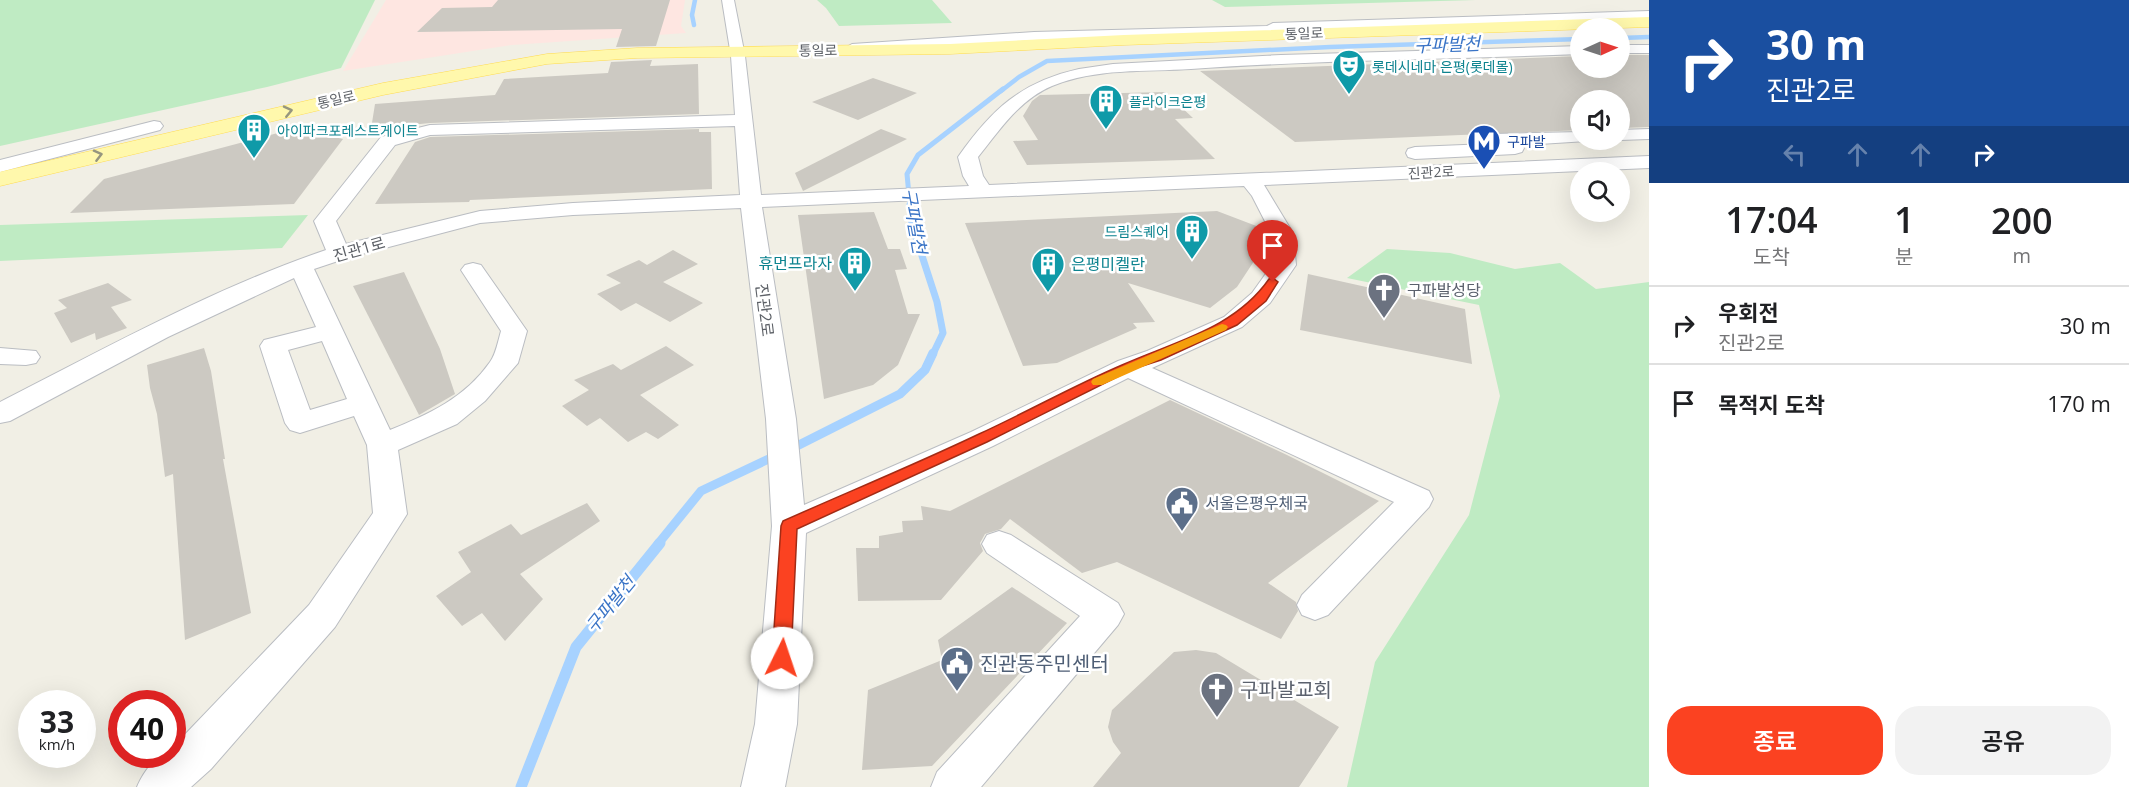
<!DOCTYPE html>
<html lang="ko">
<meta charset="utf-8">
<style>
:root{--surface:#fff;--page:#f2f2f2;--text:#202124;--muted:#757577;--line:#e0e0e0;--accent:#fb4221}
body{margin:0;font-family:"Open Sans","Noto Sans KR",sans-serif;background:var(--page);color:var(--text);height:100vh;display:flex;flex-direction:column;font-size:22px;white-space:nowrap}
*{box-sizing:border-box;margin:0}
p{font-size:20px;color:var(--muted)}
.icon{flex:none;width:33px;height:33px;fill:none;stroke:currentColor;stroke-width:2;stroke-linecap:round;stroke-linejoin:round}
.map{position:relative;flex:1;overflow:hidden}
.sheet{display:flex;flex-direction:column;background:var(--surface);width:480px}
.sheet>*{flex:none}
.hud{background:#1a4fa0;color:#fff;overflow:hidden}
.needle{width:39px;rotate:87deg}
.fabs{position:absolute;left:1570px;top:18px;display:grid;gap:12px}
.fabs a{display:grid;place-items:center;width:60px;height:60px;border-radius:50%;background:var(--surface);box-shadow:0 6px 24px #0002;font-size:30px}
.speed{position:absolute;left:18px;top:690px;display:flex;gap:12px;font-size:30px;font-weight:700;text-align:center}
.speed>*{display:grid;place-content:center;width:78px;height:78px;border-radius:50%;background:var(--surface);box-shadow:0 6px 24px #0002;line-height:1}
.speed small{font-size:15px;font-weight:400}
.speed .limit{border:9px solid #d22;background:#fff;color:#111}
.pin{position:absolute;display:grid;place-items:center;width:51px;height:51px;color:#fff;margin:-62px -26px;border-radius:50% 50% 50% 0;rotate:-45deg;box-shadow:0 0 6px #0007}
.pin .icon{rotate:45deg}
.me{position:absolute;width:66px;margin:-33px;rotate:4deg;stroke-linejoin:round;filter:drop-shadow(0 0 4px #0008)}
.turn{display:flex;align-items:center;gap:21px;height:126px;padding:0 18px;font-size:27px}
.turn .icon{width:78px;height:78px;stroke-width:2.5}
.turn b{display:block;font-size:42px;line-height:51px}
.lanes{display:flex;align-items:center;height:57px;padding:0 18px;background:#0003;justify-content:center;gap:30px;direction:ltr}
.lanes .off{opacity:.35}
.eta{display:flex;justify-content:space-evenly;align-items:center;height:102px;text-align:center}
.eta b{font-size:36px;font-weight:600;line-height:42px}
.primary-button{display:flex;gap:12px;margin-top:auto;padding:12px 18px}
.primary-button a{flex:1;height:69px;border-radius:24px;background:var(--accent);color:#fff;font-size:24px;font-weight:600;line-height:69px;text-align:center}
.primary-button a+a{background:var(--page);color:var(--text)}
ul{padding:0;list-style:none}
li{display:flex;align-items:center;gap:18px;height:78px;padding:0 18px;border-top:2px solid var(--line)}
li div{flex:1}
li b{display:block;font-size:22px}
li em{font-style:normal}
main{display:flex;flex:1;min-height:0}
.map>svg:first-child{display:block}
</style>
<main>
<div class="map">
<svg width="1649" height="787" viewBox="0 0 1649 787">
<rect width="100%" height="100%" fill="#f1efe5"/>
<polygon fill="#fee6e1" points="386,0 685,0 681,26 686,33 512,45 343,71"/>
<g fill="#bfebc3">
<polygon points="0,0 375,0 341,68 267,87 0,146"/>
<polygon points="817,0 932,0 952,23 839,26 826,8"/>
<polygon points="1212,0 1476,0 1225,7"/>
<polygon points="308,215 282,248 0,261 0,225"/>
<polygon points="1387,249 1450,253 1515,269 1560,263 1596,289 1649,282 1649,787 1347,787 1375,662 1469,515 1500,396 1479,305 1347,278"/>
</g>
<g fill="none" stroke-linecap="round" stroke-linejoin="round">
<g stroke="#a7d2ff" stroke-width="4.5">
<polyline points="694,25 692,15 695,0"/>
<polyline points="1620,38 1649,37"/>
<polyline points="1001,91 1019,77 1047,61 1330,47 1581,39"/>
</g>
<polyline stroke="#a7d2ff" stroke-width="5" points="910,206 907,174 918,155 1003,89"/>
<polyline stroke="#a7d2ff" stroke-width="7" points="910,205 912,225 937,302 943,333 933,354"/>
<g stroke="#a7d2ff" stroke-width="9">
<polyline points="789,450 900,394 925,370 933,353"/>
<polyline points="658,544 701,491 777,455"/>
</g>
<polyline stroke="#a7d2ff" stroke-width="11" points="521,787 576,647 660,543"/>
</g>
<g fill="#ccc9c2">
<polygon points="498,0 670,0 656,46 616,47 622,29 417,32 442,8 492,7"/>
<polygon points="1620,55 1649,55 1649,127 1620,128 1620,100 1581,100 1581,130 1295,142 1200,71 1581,56 1581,68 1620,68"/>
<polygon points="652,60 650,66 698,64 699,114 430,123 371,129 375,104 495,95 504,79 608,73 611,62"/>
<polygon points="873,78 917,93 858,120 812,102"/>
<polygon points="1165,92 1193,118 1175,119 1215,159 1027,165 1013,141 1038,140 1023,116 1032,101 1040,95"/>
<polygon points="297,128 343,139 294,204 70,213 104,179"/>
<polygon points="699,129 699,132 711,132 712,189 470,200 469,202 375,204 415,142 430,137"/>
<polygon points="881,129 907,139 803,191 795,173"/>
<polygon points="1217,211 1259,227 1264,246 1237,287 1210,308 1128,283 1155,322 1133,323 1137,328 1057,363 1023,366 965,223"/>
<polygon points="874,212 888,249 900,249 907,269 895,270 908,314 920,314 898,365 873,385 824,399 798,215"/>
<polygon points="673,250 698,264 663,282 703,303 670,322 636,303 621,311 597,294 621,283 606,275 639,260 647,265"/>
<polygon points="404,272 440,349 455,394 419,415 353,286"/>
<polygon points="1308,274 1465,309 1472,364 1300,330"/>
<polygon points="108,283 132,300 111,307 127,328 96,340 95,333 71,343 54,313 67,308 58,300"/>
<polygon points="666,346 694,365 640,395 679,425 658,439 646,432 628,442 600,418 587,426 562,406 589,390 574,380 613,364 621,370"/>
<polygon points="204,348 211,371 225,459 223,459 251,613 185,640 173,474 165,477 157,414 150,388 147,365"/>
<polygon points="1170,400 1287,455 1379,501 1268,583 1296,602 1298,611 1281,639 1117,562 1082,573 1010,519 1001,529 985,534 980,543 983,551 941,600 858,601 856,548 879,548 879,536 903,532 902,521 923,520 921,506 950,511"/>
<polygon points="587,503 600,521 520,574 543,599 505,641 482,613 462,626 436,596 471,572 458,552 511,524 521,535"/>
<polygon points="1012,587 1067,623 932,766 862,770 868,690 942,660 938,640"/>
<polygon points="1196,650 1216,653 1339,727 1299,787 1093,787 1121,753 1113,742 1108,727 1112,710 1174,652"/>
</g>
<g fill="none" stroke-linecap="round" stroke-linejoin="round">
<defs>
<g id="minor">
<path d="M722,0H734L745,56L761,195L969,186L963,176L958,157C992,109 1021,82 1079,69L1113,64L1281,55L1581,46V54C1451,59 1321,60 1191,69C1146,72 1095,68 1052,86C1019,100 999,131 978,157L983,176L989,185L1649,156V168L1264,185L1293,233L1296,265L1270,303L1242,327L1152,368L1429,491L1433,499L1429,507L1328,615L1315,620L1302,615L1297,605L1302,595L1394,502L1128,378L993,446L806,533L797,724L785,787H741L755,724L772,526L766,419L741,208L573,215L480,223L347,258L314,269L390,430C429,414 465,398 490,362C496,354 498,341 501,331L461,270L465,265L473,263L481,265L527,331L518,363L485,401L457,424L398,450L407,514L402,522L335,627L211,769L191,787H137C143,773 155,754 172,754V748L309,605L373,513L367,445L354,416L300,433L290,430L285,423L260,346L264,340L316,327L294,278L168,337L10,421L0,423V402C106,348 214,288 326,250L314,221L381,137L430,125L735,115L731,56ZM735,126L740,195L573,203L480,211L346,244L336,221L395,145L430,135ZM1244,186L1252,196L1271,233L1272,265L1252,293L1224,317L1147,351L1118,361L971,432L804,505L796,419L762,207ZM322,341L347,399L310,410L288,350Z"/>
<polygon points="1649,11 1649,19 1298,30 1291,34 1034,40 852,52 845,48 852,44 1034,32 1267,26 1273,23"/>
<rect x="1620" y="45" width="29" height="8"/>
<polygon points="154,121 160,122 163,126 160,130 0,172 0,160"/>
<polygon points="1649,129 1649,139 1620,140 1616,140 1620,140 1620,130"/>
<polygon points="1581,132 1581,140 1587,141 1522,145 1524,148 1522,152 1515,154 1415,159 1408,157 1406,153 1408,149 1415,147 1488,144 1486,140 1489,136 1495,134"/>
<polygon points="0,348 36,351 40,357 36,363 26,365 0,364"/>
<polygon points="999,531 1011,535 1118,603 1124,614 1118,625 981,787 931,787 937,772 1080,616 987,553 982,544 987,535"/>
</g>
<polygon id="major" points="1649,17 1649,27 1124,45 950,54 637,58 547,64 383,95 0,186 0,172 383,83 547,54 637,48 950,44 1124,35"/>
</defs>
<use href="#minor" stroke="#babdc2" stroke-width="2"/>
<use href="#major" stroke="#ffdb50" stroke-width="1"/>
<use href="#minor" fill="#fff" fill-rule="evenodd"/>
<use href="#major" fill="#fff8ac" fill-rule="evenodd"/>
</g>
<defs><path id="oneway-chevron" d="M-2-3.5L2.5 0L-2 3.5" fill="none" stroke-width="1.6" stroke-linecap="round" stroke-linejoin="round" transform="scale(1.5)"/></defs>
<g stroke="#96967f">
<use href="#oneway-chevron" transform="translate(288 111) rotate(-13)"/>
<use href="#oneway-chevron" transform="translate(98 155) rotate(-14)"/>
</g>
<path fill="#fb4221" stroke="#a32b15" stroke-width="1.5" d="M1273,278L1278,282L1266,301L1237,325L1161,360L1133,369L987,442L797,529L791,658L788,663L782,665L775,663L772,658L781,526L783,521C848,492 914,465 979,434C1027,412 1073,386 1122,365C1175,341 1234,329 1269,279Z"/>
<polygon fill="#f59e0b" points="1222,324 1226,325 1228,327 1226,330 1102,385 1093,385 1091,382 1093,379"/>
<defs>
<symbol id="theatre-pin" viewBox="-11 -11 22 30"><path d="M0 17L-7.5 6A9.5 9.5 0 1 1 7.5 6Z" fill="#0f9aa8" stroke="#fff"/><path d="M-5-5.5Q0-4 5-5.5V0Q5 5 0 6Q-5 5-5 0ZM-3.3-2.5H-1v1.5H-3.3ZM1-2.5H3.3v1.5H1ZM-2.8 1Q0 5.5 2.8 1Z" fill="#fff"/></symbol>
<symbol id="building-pin" viewBox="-11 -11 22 30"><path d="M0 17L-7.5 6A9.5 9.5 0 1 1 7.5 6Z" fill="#0f9aa8" stroke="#fff"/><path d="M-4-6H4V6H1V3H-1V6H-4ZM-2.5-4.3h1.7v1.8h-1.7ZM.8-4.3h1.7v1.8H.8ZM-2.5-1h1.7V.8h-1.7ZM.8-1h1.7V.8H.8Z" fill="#fff"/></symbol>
<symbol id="metro-pin" viewBox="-11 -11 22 30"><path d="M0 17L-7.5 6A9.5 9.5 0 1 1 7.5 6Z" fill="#1a4fb4" stroke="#fff"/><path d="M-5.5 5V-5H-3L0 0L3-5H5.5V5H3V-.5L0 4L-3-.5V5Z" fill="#fff"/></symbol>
<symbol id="church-pin" viewBox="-11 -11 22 30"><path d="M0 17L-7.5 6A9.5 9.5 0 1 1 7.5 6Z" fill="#6b7280" stroke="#fff"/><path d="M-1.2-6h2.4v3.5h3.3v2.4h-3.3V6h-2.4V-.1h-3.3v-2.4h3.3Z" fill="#fff"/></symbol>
<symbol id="civic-pin" viewBox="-11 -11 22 30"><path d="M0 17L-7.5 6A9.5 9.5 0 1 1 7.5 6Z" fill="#5c6f8a" stroke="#fff"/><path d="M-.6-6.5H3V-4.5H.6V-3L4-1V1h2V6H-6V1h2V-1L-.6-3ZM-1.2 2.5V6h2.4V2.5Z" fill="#fff"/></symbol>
</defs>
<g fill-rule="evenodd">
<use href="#theatre-pin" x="1330" y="47" width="38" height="52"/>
<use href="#building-pin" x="1087" y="82" width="38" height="52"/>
<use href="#building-pin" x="235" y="111" width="38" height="52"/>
<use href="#metro-pin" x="1465" y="122" width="38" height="52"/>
<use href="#building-pin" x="1173" y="212" width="38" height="52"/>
<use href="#building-pin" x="836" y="244" width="38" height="52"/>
<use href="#building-pin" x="1029" y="245" width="38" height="52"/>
<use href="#church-pin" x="1365" y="271" width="38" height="52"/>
<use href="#civic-pin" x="1163" y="484" width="38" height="52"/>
<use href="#civic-pin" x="938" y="644" width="38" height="52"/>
<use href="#church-pin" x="1198" y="670" width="38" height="52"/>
</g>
<g text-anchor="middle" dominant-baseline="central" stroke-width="5" stroke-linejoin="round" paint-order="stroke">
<g font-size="14" fill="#5d6167" stroke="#fff">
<text transform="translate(1304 33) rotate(-2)">통일로</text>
<text transform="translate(818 50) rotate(-1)">통일로</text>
<text transform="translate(336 99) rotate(-13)">통일로</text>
<text transform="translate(1431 172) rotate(-3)">진관2로</text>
</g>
<g font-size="14" fill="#0d838f" stroke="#fff" text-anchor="start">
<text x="1372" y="66">롯데시네마 은평(롯데몰)</text>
<text x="1129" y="101">플라이크은평</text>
<text x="277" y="130">아이파크포레스트게이트</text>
<text x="1169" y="231" text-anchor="end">드림스퀘어</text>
</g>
<g font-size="14" fill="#164399" stroke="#fff" text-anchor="start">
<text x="1507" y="141">구파발</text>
</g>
<g font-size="16" fill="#5d6167" stroke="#fff">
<text transform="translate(359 249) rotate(-16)">진관1로</text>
<text transform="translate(765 310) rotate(83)">진관2로</text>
</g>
<g font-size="16" fill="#0d838f" stroke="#fff" text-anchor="end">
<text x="832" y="263">휴먼프라자</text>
<text x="1071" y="264" text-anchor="start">은평미켈란</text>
</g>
<g font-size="16" fill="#5b616d" stroke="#fff" text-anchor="start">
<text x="1407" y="290">구파발성당</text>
</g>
<g font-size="16" fill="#4e5e75" stroke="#fff" text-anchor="start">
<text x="1205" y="503">서울은평우체국</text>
</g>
<g font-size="18" font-style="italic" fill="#3a74c6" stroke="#fff">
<text transform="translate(1447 44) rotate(-2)">구파발천</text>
<text transform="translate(915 221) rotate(80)">구파발천</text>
<text transform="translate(610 604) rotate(-51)">구파발천</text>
</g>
<g font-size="20" fill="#4e5e75" stroke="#fff" text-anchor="start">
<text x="980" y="663">진관동주민센터</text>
</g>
<g font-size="20" fill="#5b616d" stroke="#fff" text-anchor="start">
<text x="1240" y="689">구파발교회</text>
</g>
</g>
</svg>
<div class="fabs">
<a><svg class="needle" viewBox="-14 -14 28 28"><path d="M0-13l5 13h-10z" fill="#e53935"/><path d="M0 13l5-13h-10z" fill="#757577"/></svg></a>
<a><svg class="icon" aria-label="sound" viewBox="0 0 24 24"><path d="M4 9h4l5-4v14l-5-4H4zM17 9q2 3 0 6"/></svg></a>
<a><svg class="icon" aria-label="search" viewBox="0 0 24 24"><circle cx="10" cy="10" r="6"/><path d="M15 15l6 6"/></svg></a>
</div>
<div class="speed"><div>33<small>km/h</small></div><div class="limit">40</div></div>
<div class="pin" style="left:1273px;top:282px;background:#d93025"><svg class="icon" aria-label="arrive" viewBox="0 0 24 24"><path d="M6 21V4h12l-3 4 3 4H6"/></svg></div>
<svg class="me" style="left:782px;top:658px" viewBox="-20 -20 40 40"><circle r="19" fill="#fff"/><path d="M0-13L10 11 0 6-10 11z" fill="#fb4221"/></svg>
</div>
<section class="sheet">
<div class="hud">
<div class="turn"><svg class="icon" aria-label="right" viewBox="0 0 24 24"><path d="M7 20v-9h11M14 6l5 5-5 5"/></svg><div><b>30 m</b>진관2로</div></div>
<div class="lanes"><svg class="icon off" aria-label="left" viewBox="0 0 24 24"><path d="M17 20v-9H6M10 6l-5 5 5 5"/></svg><svg class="icon off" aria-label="ahead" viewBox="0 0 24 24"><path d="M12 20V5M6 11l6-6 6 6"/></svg><svg class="icon off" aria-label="ahead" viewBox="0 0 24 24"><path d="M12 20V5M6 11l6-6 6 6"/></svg><svg class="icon" aria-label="right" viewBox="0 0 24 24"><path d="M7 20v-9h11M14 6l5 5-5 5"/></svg></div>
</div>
<div class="eta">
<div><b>17:04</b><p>도착</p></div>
<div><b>1</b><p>분</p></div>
<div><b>200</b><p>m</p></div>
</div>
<ul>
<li><svg class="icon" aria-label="right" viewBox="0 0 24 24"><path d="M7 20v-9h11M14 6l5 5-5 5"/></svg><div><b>우회전</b><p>진관2로</p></div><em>30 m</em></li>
<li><svg class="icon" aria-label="arrive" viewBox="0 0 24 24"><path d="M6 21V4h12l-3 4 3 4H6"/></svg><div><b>목적지 도착</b></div><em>170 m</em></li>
</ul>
<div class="primary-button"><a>종료</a><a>공유</a></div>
</section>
</main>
